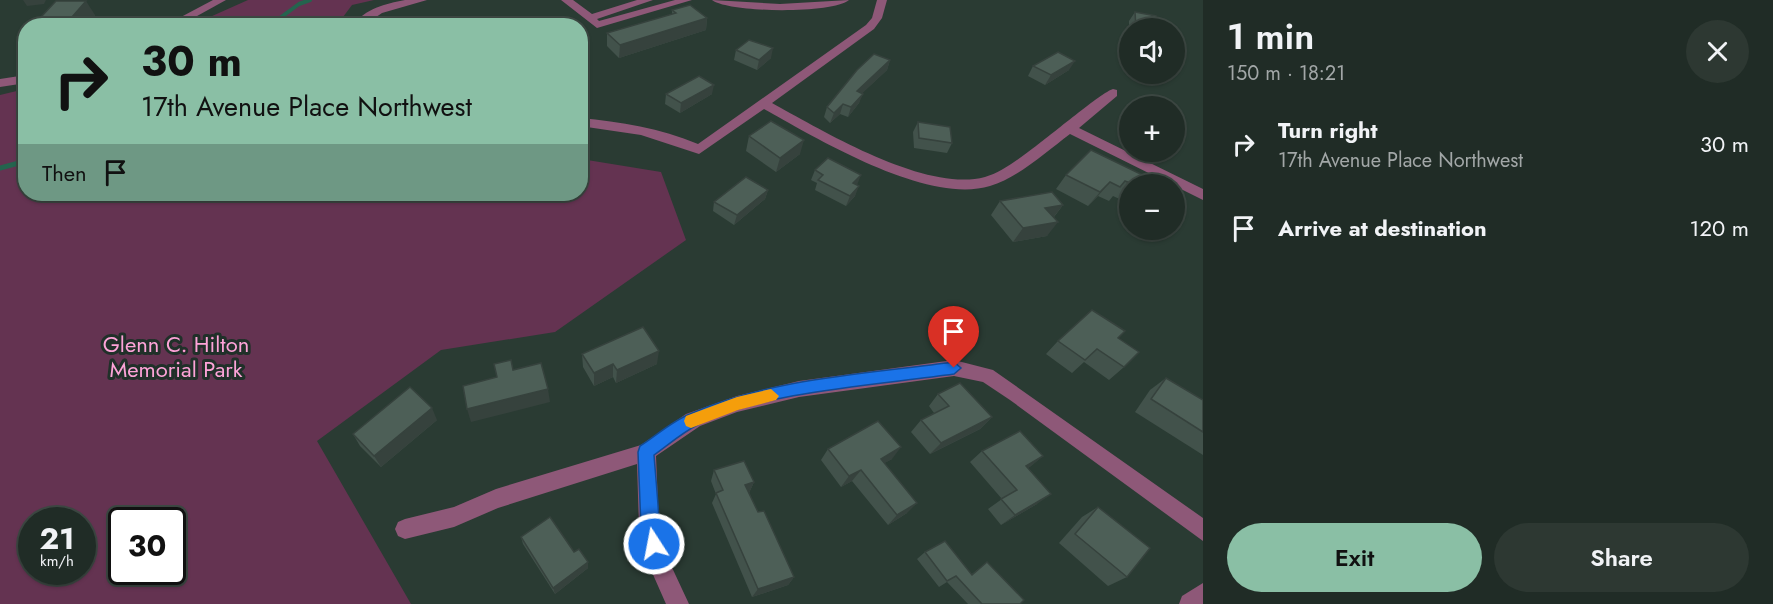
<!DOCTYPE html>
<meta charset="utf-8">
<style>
:root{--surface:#202c26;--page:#2d3832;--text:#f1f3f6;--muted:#a2a7a7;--line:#3d4843;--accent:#8abfa5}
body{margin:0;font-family:Jost,sans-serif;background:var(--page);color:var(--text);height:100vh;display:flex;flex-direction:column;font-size:22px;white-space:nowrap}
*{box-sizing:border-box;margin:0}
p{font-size:20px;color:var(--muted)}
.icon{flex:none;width:33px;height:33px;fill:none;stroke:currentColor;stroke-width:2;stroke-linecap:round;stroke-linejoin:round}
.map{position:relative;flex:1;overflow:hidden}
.panel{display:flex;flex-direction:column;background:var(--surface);width:570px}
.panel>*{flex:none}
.banner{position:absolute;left:18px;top:18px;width:570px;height:183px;border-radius:24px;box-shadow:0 2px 4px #0004,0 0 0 2px var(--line);background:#8abfa5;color:#111;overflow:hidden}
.fabs{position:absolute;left:1119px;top:18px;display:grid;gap:12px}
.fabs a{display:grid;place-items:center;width:66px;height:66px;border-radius:50%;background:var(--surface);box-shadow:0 2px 4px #0004,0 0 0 2px var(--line);font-size:30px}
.speed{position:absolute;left:18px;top:507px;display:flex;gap:12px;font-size:30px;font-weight:700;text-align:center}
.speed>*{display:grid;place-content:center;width:78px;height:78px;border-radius:50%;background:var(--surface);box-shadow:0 2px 4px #0004,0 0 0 2px var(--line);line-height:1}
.speed small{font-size:15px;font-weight:400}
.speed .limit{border:3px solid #111;border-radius:9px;background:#fff;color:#111}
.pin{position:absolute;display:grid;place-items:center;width:51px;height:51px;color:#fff;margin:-62px -26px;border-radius:50% 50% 50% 0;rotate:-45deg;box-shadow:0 0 6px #0007}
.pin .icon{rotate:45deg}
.me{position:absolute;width:66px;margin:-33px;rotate:349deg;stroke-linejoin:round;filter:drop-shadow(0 0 4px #0008)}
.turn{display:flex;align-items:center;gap:21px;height:126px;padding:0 24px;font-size:27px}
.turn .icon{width:78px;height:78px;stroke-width:2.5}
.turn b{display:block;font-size:42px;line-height:51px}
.then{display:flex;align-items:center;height:57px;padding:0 24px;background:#0003;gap:12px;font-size:22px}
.round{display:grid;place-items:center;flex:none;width:63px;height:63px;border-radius:32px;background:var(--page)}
.headline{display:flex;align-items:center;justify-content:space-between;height:102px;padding:0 24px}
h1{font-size:36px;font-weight:600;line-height:45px}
.button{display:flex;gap:12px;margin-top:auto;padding:12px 24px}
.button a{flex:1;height:69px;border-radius:36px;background:var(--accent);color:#111;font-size:24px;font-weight:600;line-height:69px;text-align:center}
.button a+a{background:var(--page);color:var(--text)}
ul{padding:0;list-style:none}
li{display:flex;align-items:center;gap:18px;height:84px;padding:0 24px}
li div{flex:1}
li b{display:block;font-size:22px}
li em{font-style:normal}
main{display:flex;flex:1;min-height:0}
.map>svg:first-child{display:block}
</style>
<main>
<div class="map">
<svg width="1203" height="604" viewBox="0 0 1203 604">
<rect width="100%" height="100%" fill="#2a3b33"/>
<g fill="#643351" fill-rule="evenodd">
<polygon points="248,0 374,0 352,5 337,25 192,25"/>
<path d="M25,89L26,194H580L581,159L661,172L686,240L555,332L441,350L317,441L411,604H0V95ZM32,520H82V572H32ZM122,520H172V572H122Z"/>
</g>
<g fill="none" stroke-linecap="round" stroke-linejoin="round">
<polyline stroke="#24644e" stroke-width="4" points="269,26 299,4 310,0"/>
<polyline stroke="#24644e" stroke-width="5" points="0,168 26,161"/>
<g fill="#8e5878" fill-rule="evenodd">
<polygon points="213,0 226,0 179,26 164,26"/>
<path d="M405,0H427L382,13L363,26H352C366,8 385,4 405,0Z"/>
<polygon points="561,0 573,0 592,14 637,0 653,0 597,19 599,21 675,0 692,0 597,28"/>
<path d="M712,0L780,4L849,0C832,14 729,13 712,0Z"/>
<path d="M877,0H887L882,18L874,29L772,103C823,131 926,193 985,177C1003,172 1021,157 1036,146C1050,136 1102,92 1113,89L1117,90V96L1079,128L1203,189V200L1070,134C1046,152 1019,177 990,186C927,205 818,139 764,109L699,154L641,135L580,126V118C621,122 660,128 698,144L866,25L872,18Z"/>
<polygon points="26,75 26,83 0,87 0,79"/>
<polygon points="954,360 993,370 1203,518 1203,541 1010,400 983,382 954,376 799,397 737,412 700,426 656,456 659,527 668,559 689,604 666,604 647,561 639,527 637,464 498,508 454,527 405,539 398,536 395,529 398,522 405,519 454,507 496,489 641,445 686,414 737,396 799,381"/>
<polygon points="1203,583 1203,604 1179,604 1182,596"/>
</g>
</g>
<g fill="#42524b">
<polygon points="672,10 707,18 706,30 619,58 607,46 607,33 672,14"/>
<polygon points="1135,12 1157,28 1130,28 1129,38 1129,21"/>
<polygon points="95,15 86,26 47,26 41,17"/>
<polygon points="736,50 771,58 757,70 734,60"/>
<polygon points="890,60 887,70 862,93 859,103 848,117 840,114 830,123 824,117 827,107"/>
<polygon points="1033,66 1069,70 1045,85 1028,76"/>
<polygon points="666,94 712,94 680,113 665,104"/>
<polygon points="918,122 952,143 947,153 914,148 913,132"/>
<polygon points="749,136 800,154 776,172 746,151"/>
<polygon points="815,170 857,185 855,196 846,206 815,190 817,183 811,180"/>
<polygon points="1066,175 1152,184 1130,184 1130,204 1113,196 1109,201 1098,196 1088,206 1056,189"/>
<polygon points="768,190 765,199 734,225 713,211 714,202"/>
<polygon points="1000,201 1063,205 1054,217 1047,236 1013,242 991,215"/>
<polygon points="1118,338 1124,367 1109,380 1084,362 1072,373 1046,354 1058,341"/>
<polygon points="582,354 657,364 616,383 613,377 594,386 583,367"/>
<polygon points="1166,378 1203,400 1203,455 1135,412 1150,390"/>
<polygon points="938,394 992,417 980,429 930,454 911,432 921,420 934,413 929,406"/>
<polygon points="437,420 381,467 360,446 353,434"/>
<polygon points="828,449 892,459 884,463 907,513 888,525 852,481 841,487 821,460"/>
<polygon points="982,451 1043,456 1028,468 1037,504 1001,525 988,509 1002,499 970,462"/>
<polygon points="714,470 754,482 749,493 758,512 794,577 788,585 752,597 712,503 716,494 711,481"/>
<polygon points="1098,507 1127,577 1108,586 1059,543 1082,517"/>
<polygon points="521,537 574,552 588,562 588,568 555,594 523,544"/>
<polygon points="925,552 972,574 987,562 1020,604 968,604 947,582 939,587 917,559"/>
</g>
<g fill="#36423d">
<polygon points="23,0 46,0 44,4 27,6"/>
<polygon points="86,1 95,15 86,26 78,26 72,17"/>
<polygon points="707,18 706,30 619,58 620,45"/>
<polygon points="773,48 771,58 757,70 759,60"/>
<polygon points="890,60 887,70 854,101 857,91"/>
<polygon points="1075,61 1069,70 1045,85 1051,75"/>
<polygon points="714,85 712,94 680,113 681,103"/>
<polygon points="863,94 859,103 848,117 851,107"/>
<polygon points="843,104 840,114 830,123 834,113"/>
<polygon points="804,140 800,154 776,172 780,158"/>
<polygon points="861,175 857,185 849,193 853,183"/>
<polygon points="1110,182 1098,196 1088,206 1100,192"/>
<polygon points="859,186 855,196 846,206 850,196"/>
<polygon points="768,190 765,199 734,225 737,215"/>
<polygon points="1063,205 1052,219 1045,208"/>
<polygon points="1058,222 1047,236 1013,242 1023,228"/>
<polygon points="659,351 657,364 616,383 617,370"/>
<polygon points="613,364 613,377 594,386 594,373"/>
<polygon points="548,389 550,402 471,422 467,409"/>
<polygon points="432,408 437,420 381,467 374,456"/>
<polygon points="992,417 980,429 930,454 941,443"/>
<polygon points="901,447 892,459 872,470 881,459"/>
<polygon points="1043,456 1030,467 1012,477 1026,466"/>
<polygon points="861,470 852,481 841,487 849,476"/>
<polygon points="754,482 749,493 745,485"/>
<polygon points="1051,494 1037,504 1001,525 1015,515"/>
<polygon points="917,503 907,513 888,525 897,515"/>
<polygon points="588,562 588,568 555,594 553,588"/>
<polygon points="794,577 788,585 752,597 758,589"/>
</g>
<g fill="#4d5f57" stroke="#36423d" stroke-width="1.5">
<polygon points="56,1 86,1 72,17 41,17"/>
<polygon points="690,5 707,18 620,45 607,33 676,13 672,10"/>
<polygon points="1135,12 1156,16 1157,28 1136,28"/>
<polygon points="542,17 549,26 516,26 514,23"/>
<polygon points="749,40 773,48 759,60 736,50"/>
<polygon points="1058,52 1075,61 1051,75 1033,66"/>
<polygon points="874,54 890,60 857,91 863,94 851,107 843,104 834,113 827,107 857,70"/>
<polygon points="699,76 714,85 681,103 666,94"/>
<polygon points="771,121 804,140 780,158 749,136"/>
<polygon points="918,122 950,127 952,143 919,138"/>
<polygon points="1091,150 1155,181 1152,184 1132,184 1125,181 1120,187 1110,182 1100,192 1066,175"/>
<polygon points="828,158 861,175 853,183 859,186 850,196 818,180 823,175 815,170"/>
<polygon points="746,177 768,190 737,215 714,202"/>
<polygon points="1052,192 1063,205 1045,208 1058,222 1023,228 1000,201"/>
<polygon points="1092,310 1125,331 1118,338 1139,352 1124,367 1097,349 1085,360 1058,341"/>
<polygon points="643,327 659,351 617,370 613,364 594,373 582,354"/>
<polygon points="511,360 513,370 541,363 548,389 467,409 463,386 497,377 494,364"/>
<polygon points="1166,378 1203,400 1203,432 1151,399"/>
<polygon points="960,383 992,417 941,443 921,420 949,406 938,394"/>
<polygon points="410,387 432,408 374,456 353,434"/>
<polygon points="878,421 901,447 881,459 917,503 897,515 861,470 849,476 828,449"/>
<polygon points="1020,431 1043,456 1026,466 1051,494 1015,515 1001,499 1017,490 982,451"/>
<polygon points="744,461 754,482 745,485 758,512 764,511 794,577 758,589 716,493 723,490 714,470"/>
<polygon points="1098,507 1150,548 1127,577 1075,534"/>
<polygon points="550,517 574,552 579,549 588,562 553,588 521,537"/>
<polygon points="945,541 972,575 987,562 1024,600 1020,604 982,604 956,576 947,581 925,552"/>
</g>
<path fill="#1a73e8" stroke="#114b97" stroke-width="1.5" d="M954,362L961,368L954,374C878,385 767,391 699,424C683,432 668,445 654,455C655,469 662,545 660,550L654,553L648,550L641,527L638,452L640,446C656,436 672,421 690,414C772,378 866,374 954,362Z"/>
<polygon fill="#f59e0b" points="771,389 779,396 776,400 738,410 691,428 686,426 684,421 686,416 737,397"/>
<g text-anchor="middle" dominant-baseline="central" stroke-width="6" stroke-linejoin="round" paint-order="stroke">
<g font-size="22" fill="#fda3d8" stroke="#203029">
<text x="176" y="344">Glenn C. Hilton<tspan x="176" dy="25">Memorial Park</tspan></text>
</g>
</g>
</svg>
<div class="fabs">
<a><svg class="icon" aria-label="sound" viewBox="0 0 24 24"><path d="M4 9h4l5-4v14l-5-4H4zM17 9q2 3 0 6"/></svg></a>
<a>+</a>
<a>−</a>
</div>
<div class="speed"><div>21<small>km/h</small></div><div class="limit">30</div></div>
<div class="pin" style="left:954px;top:368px;background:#d93025"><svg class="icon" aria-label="arrive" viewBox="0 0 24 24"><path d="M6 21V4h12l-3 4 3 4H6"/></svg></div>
<svg class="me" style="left:654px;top:544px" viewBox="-20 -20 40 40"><circle r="17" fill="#1a73e8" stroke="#fff" stroke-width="3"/><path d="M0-11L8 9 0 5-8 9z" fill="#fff"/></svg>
<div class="banner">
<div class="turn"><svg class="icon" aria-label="right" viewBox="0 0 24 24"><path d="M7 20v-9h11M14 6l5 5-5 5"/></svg><div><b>30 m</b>17th Avenue Place Northwest</div></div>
<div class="then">Then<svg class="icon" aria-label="arrive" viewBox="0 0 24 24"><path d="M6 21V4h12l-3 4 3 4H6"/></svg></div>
</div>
</div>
<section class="panel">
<div class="headline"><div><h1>1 min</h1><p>150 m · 18:21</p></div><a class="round"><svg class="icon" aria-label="close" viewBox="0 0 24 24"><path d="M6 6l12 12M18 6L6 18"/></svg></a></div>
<ul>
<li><svg class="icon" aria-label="right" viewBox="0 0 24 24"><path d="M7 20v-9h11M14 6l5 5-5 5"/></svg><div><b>Turn right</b><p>17th Avenue Place Northwest</p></div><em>30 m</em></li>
<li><svg class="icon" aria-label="arrive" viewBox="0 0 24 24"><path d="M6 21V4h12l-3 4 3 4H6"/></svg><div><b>Arrive at destination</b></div><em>120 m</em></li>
</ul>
<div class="button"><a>Exit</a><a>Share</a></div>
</section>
</main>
